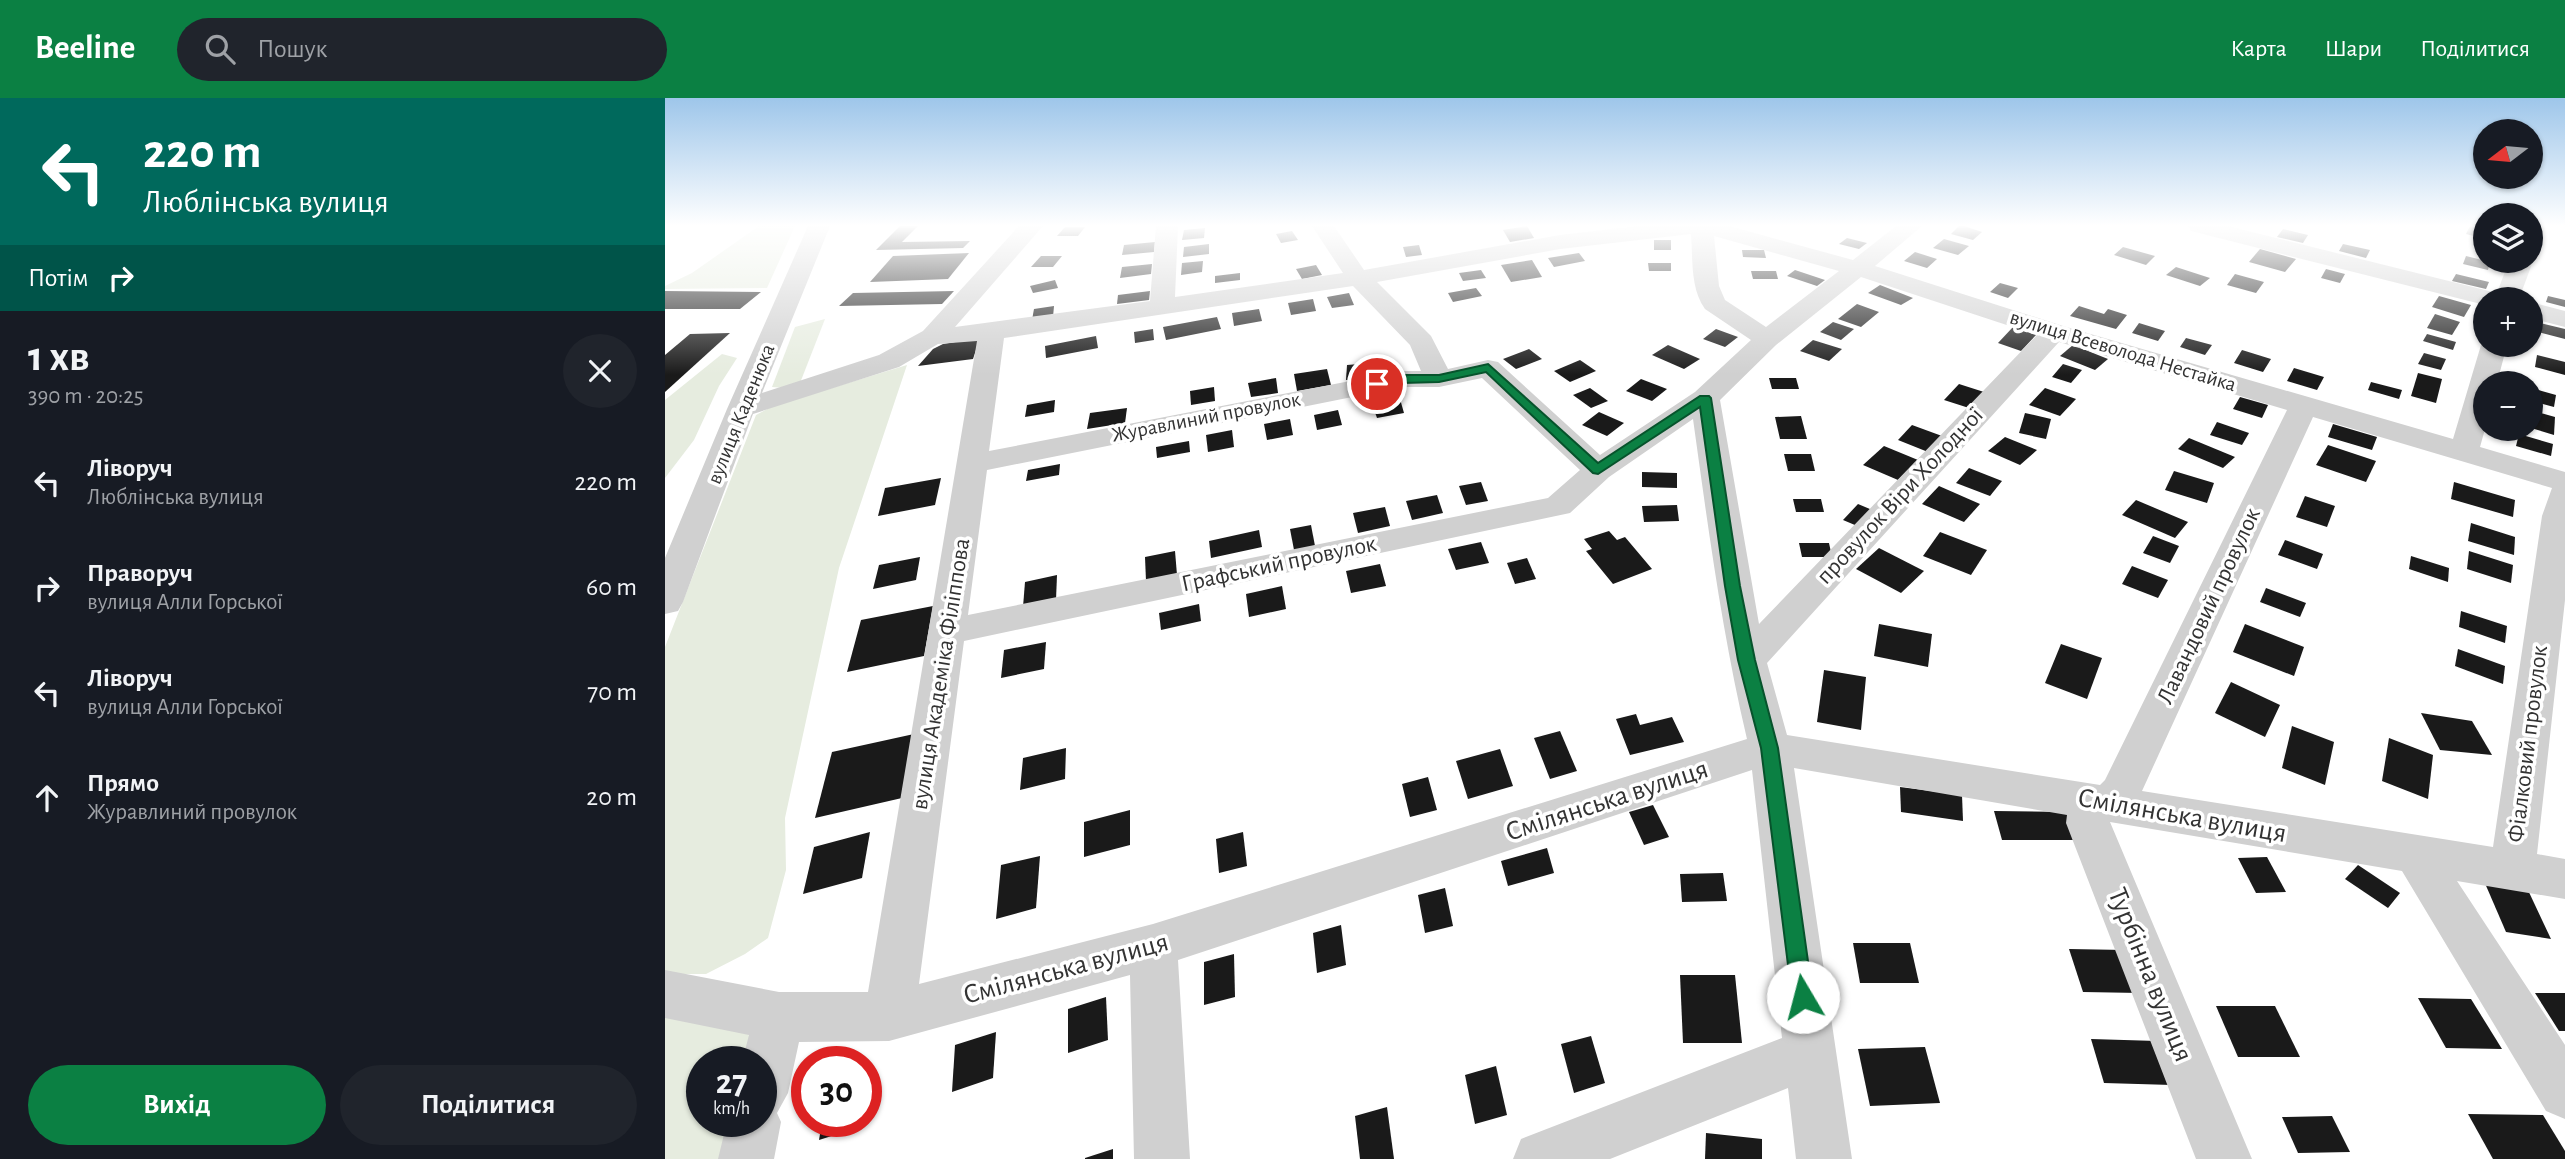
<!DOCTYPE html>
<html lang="uk">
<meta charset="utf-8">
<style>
:root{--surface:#171b24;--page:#20242c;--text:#f1f3f6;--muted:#9ea1a6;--accent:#0b8043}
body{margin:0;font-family:"Alegreya Sans",sans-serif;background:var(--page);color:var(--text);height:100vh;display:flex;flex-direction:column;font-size:26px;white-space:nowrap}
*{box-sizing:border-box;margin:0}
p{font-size:23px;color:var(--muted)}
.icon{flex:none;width:38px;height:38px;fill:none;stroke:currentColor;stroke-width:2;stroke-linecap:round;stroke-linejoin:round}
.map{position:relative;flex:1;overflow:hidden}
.details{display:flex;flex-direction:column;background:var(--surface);width:665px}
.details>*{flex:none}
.top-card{background:#00695c;color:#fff;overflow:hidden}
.needle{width:46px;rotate:254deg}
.controls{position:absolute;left:1808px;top:21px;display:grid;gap:14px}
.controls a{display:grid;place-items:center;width:70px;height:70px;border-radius:50%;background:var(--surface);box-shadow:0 2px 5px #0004;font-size:35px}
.speed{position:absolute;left:21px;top:948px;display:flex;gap:14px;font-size:35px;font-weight:700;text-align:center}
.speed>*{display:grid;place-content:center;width:91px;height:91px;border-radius:50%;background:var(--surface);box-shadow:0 2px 5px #0004;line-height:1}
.speed small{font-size:18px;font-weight:400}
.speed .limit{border:10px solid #d22;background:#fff;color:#111}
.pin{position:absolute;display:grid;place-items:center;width:60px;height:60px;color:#fff;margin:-30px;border:4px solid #fff;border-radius:50%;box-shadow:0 2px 7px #0007}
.me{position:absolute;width:77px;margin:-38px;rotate:352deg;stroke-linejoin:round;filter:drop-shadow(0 0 5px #0008)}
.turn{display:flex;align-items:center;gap:24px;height:147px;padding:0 28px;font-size:32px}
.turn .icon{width:91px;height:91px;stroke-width:2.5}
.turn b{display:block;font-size:49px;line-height:60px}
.then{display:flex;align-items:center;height:66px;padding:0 28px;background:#0003;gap:14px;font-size:26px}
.round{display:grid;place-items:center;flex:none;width:74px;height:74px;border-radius:37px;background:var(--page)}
.summary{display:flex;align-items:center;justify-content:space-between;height:119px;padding:0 28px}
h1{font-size:42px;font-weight:700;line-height:52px}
.button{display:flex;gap:14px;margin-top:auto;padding:14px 28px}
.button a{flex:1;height:80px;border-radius:42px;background:var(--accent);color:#fff;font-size:28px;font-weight:700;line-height:80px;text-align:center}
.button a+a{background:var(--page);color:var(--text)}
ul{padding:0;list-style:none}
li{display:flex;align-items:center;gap:21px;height:105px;padding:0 28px}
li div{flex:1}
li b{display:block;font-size:26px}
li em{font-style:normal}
header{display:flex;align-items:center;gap:42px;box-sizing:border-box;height:98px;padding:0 35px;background:var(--accent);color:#fff}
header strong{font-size:33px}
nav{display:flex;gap:38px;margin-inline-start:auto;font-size:24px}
.search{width:490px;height:63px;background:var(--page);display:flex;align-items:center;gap:18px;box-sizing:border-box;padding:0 24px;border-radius:38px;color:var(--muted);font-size:26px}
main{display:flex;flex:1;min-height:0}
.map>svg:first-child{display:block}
</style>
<header>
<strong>Beeline</strong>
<div class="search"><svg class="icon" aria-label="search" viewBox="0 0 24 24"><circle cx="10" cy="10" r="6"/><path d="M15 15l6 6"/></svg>Пошук</div>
<nav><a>Карта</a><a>Шари</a><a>Поділитися</a></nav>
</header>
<main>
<section class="details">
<div class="top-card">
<div class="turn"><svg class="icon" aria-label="left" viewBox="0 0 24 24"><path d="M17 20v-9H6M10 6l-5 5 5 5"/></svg><div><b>220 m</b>Люблінська вулиця</div></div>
<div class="then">Потім<svg class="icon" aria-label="right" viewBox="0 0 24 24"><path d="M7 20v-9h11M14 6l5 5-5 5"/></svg></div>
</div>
<div class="summary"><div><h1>1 хв</h1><p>390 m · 20:25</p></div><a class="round"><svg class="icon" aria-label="close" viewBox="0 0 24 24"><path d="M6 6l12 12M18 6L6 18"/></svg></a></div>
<ul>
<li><svg class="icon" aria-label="left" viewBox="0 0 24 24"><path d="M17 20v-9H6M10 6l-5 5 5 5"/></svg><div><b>Ліворуч</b><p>Люблінська вулиця</p></div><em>220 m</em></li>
<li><svg class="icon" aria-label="right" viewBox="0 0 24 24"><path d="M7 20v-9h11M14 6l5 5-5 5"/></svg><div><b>Праворуч</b><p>вулиця Алли Горської</p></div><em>60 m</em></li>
<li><svg class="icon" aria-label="left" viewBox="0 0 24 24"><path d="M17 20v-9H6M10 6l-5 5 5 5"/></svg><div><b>Ліворуч</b><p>вулиця Алли Горської</p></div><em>70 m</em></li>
<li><svg class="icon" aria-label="ahead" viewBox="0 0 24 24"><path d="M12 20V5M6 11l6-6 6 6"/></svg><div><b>Прямо</b><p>Журавлиний провулок</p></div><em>20 m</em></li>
</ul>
<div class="button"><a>Вихід</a><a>Поділитися</a></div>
</section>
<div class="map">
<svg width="1900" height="1061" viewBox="0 0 1900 1061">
<rect width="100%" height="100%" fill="#fff"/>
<g fill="#e6ecdf">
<polygon points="94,128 130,128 102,190 0,191 0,188 27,175"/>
<polygon points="160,221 135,285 119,290 107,289 130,229"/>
<polygon points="57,256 72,260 54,288 29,342 0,380 0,302"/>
<polygon points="242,267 174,470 120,720 121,772 103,840 80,856 41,876 0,876 0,549 91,317 108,308"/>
<polygon points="0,909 82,926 86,951 83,964 37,964 37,1024 70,1024 60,1061 0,1061"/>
</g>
<g fill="#1a1a1a">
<polygon points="235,128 253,128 237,144 305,143 298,150 211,152"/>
<polygon points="862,128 869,140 845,144 838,132"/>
<polygon points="1294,128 1299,128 1317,134 1308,142 1286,136"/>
<polygon points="1805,128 1820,131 1820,141 1801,136"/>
<polygon points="400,129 420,129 413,138 392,138"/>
<polygon points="540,130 539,140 517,142 519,132"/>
<polygon points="1618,131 1643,137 1638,145 1612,139"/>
<polygon points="627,133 633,142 616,145 611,136"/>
<polygon points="1182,140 1202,145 1194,151 1174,146"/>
<polygon points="1279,141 1304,148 1293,157 1268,150"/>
<rect x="989" y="142" width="17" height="10"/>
<polygon points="490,144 489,154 457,157 459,147"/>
<polygon points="544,146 544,156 518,159 519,149"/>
<polygon points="1678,146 1705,152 1701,160 1674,153"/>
<polygon points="754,147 757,157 741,159 738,149"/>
<polygon points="1458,149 1490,158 1481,167 1449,157"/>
<polygon points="1595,151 1631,161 1620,174 1584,164"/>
<polygon points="1077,152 1099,152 1101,160 1078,159"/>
<polygon points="1250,154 1272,161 1262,170 1239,163"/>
<polygon points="304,155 283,181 205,184 228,158"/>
<polygon points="914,155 920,163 889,169 883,160"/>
<polygon points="376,158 397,158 388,169 366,169"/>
<polygon points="1801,158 1825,164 1823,172 1798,166"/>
<polygon points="867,162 877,179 846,184 836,167"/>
<polygon points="538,163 537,174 516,177 517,165"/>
<polygon points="983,165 1006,165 1006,173 984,173"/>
<polygon points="487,166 486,176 455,180 457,169"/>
<polygon points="651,167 657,177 637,181 631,171"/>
<polygon points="1511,169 1545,180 1535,188 1501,177"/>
<polygon points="1661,171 1680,176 1675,185 1656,180"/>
<polygon points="816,172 821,180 798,183 794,175"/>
<polygon points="1130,172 1160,182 1152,188 1122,178"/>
<polygon points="1086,173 1111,173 1113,181 1088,181"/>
<polygon points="575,175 575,182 550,185 550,178"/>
<polygon points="1570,176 1599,184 1591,195 1562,187"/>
<polygon points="1791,176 1824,184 1821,191 1787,183"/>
<polygon points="390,182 393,190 368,195 365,188"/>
<polygon points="1335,185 1353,190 1343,200 1325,194"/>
<polygon points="1215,187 1248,200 1236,207 1203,195"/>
<polygon points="811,190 817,198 788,204 783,195"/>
<polygon points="0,193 96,194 75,211 0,211"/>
<polygon points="289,193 277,206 174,208 188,195"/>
<polygon points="485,193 484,202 452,206 453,197"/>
<polygon points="684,195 689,207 667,210 662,199"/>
<polygon points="1774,198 1806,207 1799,219 1767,209"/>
<polygon points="1883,198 1900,202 1900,209 1881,204"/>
<polygon points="648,201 651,213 626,217 623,205"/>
<polygon points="1192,206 1214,214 1196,229 1173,221"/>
<polygon points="389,208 388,219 367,222 369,211"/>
<polygon points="1414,208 1439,216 1443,211 1462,217 1451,231 1405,218"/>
<polygon points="594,211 597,223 569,228 567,215"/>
<polygon points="1770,216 1795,224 1787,237 1762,230"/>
<polygon points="552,219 556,231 501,242 498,229"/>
<polygon points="1168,224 1189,231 1176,242 1155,234"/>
<polygon points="1474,225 1500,233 1493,243 1467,235"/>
<polygon points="1875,225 1900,231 1900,241 1873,234"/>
<polygon points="1348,229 1371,237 1356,253 1333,245"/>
<polygon points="488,231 489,242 470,245 469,234"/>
<polygon points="1051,231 1073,239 1060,249 1038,241"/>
<polygon points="65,235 0,294 0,257 25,236"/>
<polygon points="1762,236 1791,244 1788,252 1758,243"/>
<polygon points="431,238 433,250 381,260 380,248"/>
<polygon points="315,240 308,261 253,268 268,251 278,246"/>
<polygon points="1521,240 1547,247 1540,257 1515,249"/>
<polygon points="1148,242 1177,251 1164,263 1135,253"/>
<polygon points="1003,247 1035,261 1019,271 987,257"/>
<polygon points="1408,247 1443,261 1430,272 1395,258"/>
<polygon points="864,251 877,261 851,271 838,261"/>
<polygon points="1577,252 1606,261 1598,274 1569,265"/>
<polygon points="1759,255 1781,261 1776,272 1753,266"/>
<polygon points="1872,257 1900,264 1900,277 1870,269"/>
<polygon points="915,262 931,273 905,284 889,273"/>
<polygon points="719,264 718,279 681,282 682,267"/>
<polygon points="1398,266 1417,272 1406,285 1387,279"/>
<polygon points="1629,270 1659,279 1652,292 1622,283"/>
<polygon points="662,271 666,287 632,293 629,276"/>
<polygon points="1753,275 1777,281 1771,305 1746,298"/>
<polygon points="611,280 613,295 586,299 583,285"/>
<polygon points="1104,280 1131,280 1134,291 1107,291"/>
<polygon points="976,281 1002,291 987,303 961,293"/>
<polygon points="1706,284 1737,292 1734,301 1703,292"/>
<polygon points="1294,286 1319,294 1304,310 1279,302"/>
<polygon points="549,289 550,303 526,307 525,293"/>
<polygon points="925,290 943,303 926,310 908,297"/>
<polygon points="1380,290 1411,301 1395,318 1364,307"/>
<polygon points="1866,290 1891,297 1889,309 1866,303"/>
<polygon points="1575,299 1603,307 1597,320 1568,311"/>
<polygon points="735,301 739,315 712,320 707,306"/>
<polygon points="390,302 389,314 360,319 362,307"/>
<polygon points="462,310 460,325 422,331 425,315"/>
<polygon points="673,312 677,327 652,332 649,317"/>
<polygon points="1866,312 1890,319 1889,337 1866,330"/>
<polygon points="934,314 959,325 942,338 917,327"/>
<polygon points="1360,315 1386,321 1381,341 1354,335"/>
<polygon points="1136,318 1142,341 1115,341 1110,319"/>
<polygon points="625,321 628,337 602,342 599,326"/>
<polygon points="1552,324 1584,335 1577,347 1545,337"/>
<polygon points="1668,326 1712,339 1707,352 1663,339"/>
<polygon points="1247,327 1277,338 1263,354 1233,342"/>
<polygon points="567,332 569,349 543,354 541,337"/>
<polygon points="1854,336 1888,346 1886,358 1851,348"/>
<polygon points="1340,339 1372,352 1355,367 1323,353"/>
<polygon points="1524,340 1570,359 1558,370 1513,351"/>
<polygon points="524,343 525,354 492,360 491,349"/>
<polygon points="1663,347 1711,363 1701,384 1651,367"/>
<polygon points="1219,348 1253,362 1233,382 1198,367"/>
<polygon points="1119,356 1146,356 1150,373 1123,373"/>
<polygon points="395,366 394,377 361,383 363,372"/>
<polygon points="1304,370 1337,383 1325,398 1291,385"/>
<polygon points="1509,373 1549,385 1542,405 1500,392"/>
<polygon points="977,374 1012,375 1012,390 977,389"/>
<polygon points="276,380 270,407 213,418 220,390"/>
<polygon points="816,384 823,403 801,407 794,388"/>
<polygon points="1789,384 1850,402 1848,419 1786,401"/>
<polygon points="1274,388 1315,406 1299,424 1257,406"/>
<polygon points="772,397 778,415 747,422 741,403"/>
<polygon points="1640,398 1670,408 1662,429 1631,419"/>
<polygon points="1128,401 1156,401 1159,414 1131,414"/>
<polygon points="1471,402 1523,424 1510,440 1457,417"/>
<polygon points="1193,406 1212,414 1197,430 1178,422"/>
<polygon points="1012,407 1014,423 979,424 977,408"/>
<polygon points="720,409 725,428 693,435 688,415"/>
<polygon points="1806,425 1850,439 1849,457 1803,443"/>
<polygon points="646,427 650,448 629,452 625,431"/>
<polygon points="594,432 597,449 546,460 544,443"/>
<polygon points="944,433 952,442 960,439 987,471 948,486 921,453 927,451 919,441"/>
<polygon points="1275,434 1322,452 1306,477 1258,458"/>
<polygon points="1488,438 1514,448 1505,465 1478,455"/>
<polygon points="1620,442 1658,456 1652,471 1613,457"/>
<polygon points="816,444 824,465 791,472 783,451"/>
<polygon points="1134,445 1164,445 1167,459 1137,459"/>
<polygon points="1214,450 1259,473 1236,495 1191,471"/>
<polygon points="510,453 512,477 481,483 480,459"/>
<polygon points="1804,453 1848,467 1846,485 1802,471"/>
<polygon points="1746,458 1784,470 1783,484 1744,471"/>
<polygon points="255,459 251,482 208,491 214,467"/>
<polygon points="862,460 871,481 850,486 842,465"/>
<polygon points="715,466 721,488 686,495 681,473"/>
<polygon points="1467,468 1503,482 1493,500 1457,486"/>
<polygon points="392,477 391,502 358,509 360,484"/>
<polygon points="617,488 621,511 584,519 581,496"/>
<polygon points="1601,490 1641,505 1635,519 1595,504"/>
<polygon points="534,506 536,523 496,532 494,515"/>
<polygon points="268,508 259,558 182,574 196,522"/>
<polygon points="1796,513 1842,528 1840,545 1794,529"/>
<polygon points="1214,526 1267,536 1263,569 1209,558"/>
<polygon points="1580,526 1639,549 1629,578 1568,554"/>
<polygon points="381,544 379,571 336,580 339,552"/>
<polygon points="1396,546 1437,560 1422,601 1380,585"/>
<polygon points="1793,551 1840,568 1838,586 1790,568"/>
<polygon points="1159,572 1201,579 1196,632 1152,624"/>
<polygon points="1566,584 1615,607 1600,639 1550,615"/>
<polygon points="1756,615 1807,623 1827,657 1775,652"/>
<polygon points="971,616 975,627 1007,619 1019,644 965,657 951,621"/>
<polygon points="1627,628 1669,644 1660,687 1617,670"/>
<polygon points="895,633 912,673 885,681 869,640"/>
<polygon points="249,636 237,700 150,720 167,654"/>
<polygon points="1724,640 1768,657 1763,701 1717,683"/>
<polygon points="401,650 400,681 355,692 358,660"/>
<polygon points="835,651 848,688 803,701 791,663"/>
<polygon points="763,679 772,712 745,719 737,686"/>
<polygon points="1235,689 1297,697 1298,723 1236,714"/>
<polygon points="988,707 1004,739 979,747 964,714"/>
<polygon points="465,712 465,747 419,759 419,724"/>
<polygon points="1329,713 1404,714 1414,742 1337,742"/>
<polygon points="205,734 197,780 138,796 149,749"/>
<polygon points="578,734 582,768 554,775 551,741"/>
<polygon points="882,750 889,775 843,788 836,763"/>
<polygon points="375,758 371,810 331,821 336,767"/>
<polygon points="1602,759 1621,794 1591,795 1573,760"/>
<polygon points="1693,767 1735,795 1723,810 1680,781"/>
<polygon points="1058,775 1062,803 1017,804 1015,776"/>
<polygon points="1819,783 1862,790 1886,841 1841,834"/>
<polygon points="780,790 788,828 760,835 753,797"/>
<polygon points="676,827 681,867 652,875 648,835"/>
<polygon points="1188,845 1245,845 1254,885 1195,885"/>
<polygon points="1404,851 1460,852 1475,895 1418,894"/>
<polygon points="569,856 570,899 539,907 539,864"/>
<polygon points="1015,877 1070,877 1077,945 1018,945"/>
<polygon points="1870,895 1900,895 1900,933 1894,933"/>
<polygon points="441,899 443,942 403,955 403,911"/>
<polygon points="1753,900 1806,901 1837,951 1781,950"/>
<polygon points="1551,908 1610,908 1635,959 1573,959"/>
<polygon points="331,934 328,980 287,994 290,947"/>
<polygon points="926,938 940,985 909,995 896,946"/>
<polygon points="1426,941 1492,943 1507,987 1439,985"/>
<polygon points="1260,949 1275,1005 1205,1008 1193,951"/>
<polygon points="831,968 842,1017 810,1026 800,977"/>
<polygon points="722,1009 729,1061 695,1061 690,1018"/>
<polygon points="1803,1016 1878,1017 1900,1053 1900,1061 1828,1061"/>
<polygon points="1667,1018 1685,1054 1633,1055 1617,1019"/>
<polygon points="157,1024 199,1024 198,1028 154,1042"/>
<polygon points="1041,1035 1097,1041 1097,1061 1040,1061"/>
<polygon points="448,1051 448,1061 420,1061 420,1060"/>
</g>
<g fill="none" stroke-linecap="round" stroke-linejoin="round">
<g fill="#d0d0d0" fill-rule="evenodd">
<path d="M143,128H165L97,295L214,257L258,233L354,128H378L290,229L485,203L491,128H513L510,199L678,175L647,128H669L699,172L895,137L973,128H1064L1188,162L1231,128H1257L1210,168L1398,228L1788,341L1816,247L1820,241V247H1842L1832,285H1820V331L1815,349L1900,374V502L1872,756L1900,761V801L1792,783L1900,947V1021L1881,1013L1737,773L1445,724L1587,1061H1531L1401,725L1402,717L1129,670L1187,1061H1131L1123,990L945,1061H848L856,1041L1117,940L1087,672L513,862L525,1061H469L465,877L224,943L134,944L123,995L112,1015L116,1024L109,1061H53L62,1024H96V964H77L84,937L0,920V872L114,894H203L312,243L273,246L234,269L88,316L18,504L13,513L0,516V460L62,311ZM1026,136C1028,161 1025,190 1040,211L1086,242L1030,294L935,357L833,264L823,262L783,271L766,238L712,184L895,151ZM1049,138L1174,173L1101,229L1060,202L1054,188ZM1196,179L1372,237L1094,526L1055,302L1111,247ZM688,188L745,247L756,273H737L324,353L339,240ZM1394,244L1622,312L1440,682L1435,687L1122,637L1102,565ZM817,280L915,372L883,400L303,517L322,372L737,289H774ZM1648,319L1887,390L1877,418L1828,749L1477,693ZM1028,321C1043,429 1057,535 1082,641L488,826L254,886L299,543L905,415L944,379Z"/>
<polygon points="1523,128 1563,128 1832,195 1844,163 1866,163 1866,160 1868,163 1854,201 1820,201 1820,207 1526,133"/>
<polygon points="1866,128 1881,128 1874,144 1866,146"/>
<polygon points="1866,204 1900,213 1900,229 1866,220"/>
</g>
</g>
<linearGradient id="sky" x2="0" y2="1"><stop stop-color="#9ec6ea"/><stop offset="0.46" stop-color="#fff"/><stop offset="1" stop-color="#fff" stop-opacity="0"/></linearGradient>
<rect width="1900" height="277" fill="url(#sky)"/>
<polygon fill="#0b8043" stroke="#07532c" stroke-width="2" points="823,266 933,365 1035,298 1044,298 1046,300 1075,488 1090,562 1113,650 1148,899 1145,907 1138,910 1130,907 1127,899 1096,650 1073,562 1060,488 1035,309 933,376 928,375 821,274 774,284 737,285 712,289 706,286 737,277 774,277"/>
<g text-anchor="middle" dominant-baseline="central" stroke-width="7" stroke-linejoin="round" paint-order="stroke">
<g font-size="21" fill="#333" stroke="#fff">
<text transform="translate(1458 253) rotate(17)">вулиця Всеволода Нестайка</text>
<text transform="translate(76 316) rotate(-68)">вулиця Каденюка</text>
<text transform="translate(541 319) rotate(-11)">Журавлиний провулок</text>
</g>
<g font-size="24" fill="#333" stroke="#fff">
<text transform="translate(1235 398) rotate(-47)">провулок Віри Холодної</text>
<text transform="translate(614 466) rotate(-12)">Графський провулок</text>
<text transform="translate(1544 508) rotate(-65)">Лавандовий провулок</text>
<text transform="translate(276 576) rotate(-81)">вулиця Академіка Філіппова</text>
<text transform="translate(1863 646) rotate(-83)">Фіалковий провулок</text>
</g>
<g font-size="28" fill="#333" stroke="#fff">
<text transform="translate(942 703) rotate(-18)">Смілянська вулиця</text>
<text transform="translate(1517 718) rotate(10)">Смілянська вулиця</text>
<text transform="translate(401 871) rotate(-15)">Смілянська вулиця</text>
<text transform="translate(1485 877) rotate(68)">Турбінна вулиця</text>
</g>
</g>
</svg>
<div class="controls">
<a><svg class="needle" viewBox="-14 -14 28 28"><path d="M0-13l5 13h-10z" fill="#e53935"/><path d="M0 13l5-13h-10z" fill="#9ea1a6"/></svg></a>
<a><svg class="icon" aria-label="layers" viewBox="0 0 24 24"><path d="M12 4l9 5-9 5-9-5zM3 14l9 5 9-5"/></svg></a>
<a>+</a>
<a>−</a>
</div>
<div class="speed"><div>27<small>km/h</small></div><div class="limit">30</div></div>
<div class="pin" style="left:712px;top:286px;background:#d93025"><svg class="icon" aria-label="arrive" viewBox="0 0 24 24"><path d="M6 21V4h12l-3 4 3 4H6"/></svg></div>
<svg class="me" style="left:1138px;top:899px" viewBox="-20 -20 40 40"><circle r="19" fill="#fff"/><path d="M0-13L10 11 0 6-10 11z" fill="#0b8043"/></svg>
</div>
</main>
